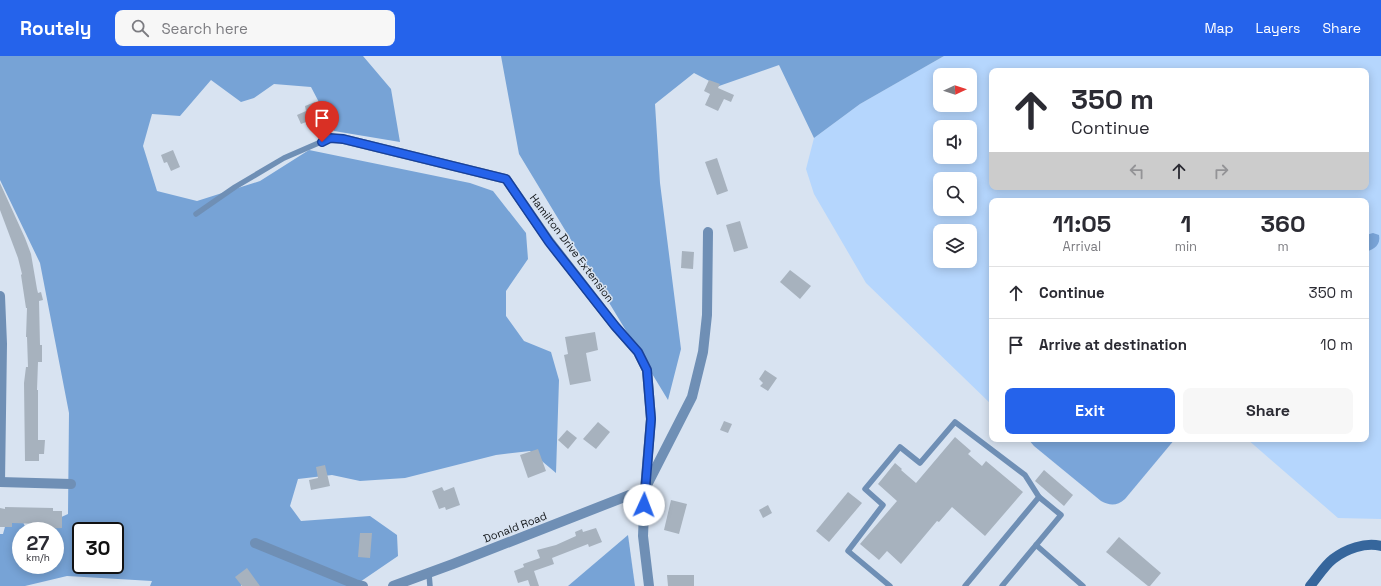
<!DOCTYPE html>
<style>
:root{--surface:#fff;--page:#f7f7f7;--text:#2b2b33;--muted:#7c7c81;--line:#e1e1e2;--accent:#2563eb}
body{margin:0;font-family:"Space Grotesk",sans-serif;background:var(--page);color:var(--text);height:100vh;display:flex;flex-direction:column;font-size:15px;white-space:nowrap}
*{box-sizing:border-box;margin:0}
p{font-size:13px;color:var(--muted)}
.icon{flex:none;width:22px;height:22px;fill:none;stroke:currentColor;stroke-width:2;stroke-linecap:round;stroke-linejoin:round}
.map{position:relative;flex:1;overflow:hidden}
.side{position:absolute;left:989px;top:142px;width:380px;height:244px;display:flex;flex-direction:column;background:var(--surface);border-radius:8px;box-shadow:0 2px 10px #0003}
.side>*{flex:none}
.banner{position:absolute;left:989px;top:12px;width:380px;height:122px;border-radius:8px;box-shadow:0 2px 10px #0003;background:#fff;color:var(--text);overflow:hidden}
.needle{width:26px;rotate:87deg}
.buttons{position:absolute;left:933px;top:12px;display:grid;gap:8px}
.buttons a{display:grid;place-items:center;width:44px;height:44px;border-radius:8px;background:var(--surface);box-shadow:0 2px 10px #0003;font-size:20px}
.speed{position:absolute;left:12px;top:466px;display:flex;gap:8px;font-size:20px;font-weight:700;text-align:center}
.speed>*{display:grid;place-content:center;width:52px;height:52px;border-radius:50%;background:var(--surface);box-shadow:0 2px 10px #0003;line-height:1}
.speed small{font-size:10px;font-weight:400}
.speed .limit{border:2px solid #111;border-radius:6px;background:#fff;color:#111}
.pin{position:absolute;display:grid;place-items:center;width:34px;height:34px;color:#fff;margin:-41px -17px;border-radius:50% 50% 50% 0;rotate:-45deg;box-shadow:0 0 4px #0007}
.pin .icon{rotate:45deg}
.me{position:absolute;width:44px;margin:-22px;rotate:2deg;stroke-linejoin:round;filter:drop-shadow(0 0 3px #0008)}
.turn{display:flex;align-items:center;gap:14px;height:84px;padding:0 16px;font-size:18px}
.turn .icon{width:52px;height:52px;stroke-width:2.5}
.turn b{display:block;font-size:28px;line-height:34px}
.lanes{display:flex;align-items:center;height:38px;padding:0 16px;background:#0003;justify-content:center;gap:20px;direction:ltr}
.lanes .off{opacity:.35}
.eta{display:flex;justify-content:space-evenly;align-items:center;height:68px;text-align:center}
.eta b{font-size:24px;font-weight:700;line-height:28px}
.primary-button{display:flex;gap:8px;margin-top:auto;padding:8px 16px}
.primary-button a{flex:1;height:46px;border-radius:8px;background:var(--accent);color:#fff;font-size:16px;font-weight:700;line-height:46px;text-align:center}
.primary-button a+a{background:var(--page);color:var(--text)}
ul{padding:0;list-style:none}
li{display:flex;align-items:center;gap:12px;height:52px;padding:0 16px;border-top:1px solid var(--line)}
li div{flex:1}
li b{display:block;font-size:15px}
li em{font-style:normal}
header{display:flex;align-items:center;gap:24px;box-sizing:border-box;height:56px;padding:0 20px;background:var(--accent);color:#fff}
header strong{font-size:19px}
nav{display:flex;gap:22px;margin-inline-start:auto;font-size:14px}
.search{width:280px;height:36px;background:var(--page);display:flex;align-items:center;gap:10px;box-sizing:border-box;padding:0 14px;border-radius:8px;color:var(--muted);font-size:15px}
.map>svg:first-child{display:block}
</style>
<header>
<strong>Routely</strong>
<div class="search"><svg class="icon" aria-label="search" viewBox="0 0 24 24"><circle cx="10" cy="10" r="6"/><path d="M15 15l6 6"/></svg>Search here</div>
<nav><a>Map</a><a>Layers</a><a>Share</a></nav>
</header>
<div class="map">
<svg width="1381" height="530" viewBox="0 0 1381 530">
<rect width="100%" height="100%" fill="#d8e3f1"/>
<path fill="#b5d6fd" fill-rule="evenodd" d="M944,0H1381V463L1338,462L1247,383H1366V145H992V349L866,227L814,138L806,113L814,82L860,48ZM992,15H1366V131H992ZM940,19H970V49H940ZM940,71H970V101H940ZM940,123H970V153H940ZM940,175H970V205H940Z"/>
<g fill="#77a3d6" fill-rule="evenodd">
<path d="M0,0H363L391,33L400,86L334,75L311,31L274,28L254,42L241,46L211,24L180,60L152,58L143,90L157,135L197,145L260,125L309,94L470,127L493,135L526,177L528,203L506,235V260L524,285L551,296L559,324L556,417L530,395L496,399L405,422L360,425L332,419L298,423L290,450L301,465L370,460L397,479L398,500L354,530H259L245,521L241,530H150L152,525L67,520L25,530H0V478H3L8,460L23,466L27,475H21V509H55V475H50L53,474L57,463L68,458L69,357L40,207L0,124ZM81,475H115V509H81Z"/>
<polygon points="501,0 944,0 860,48 814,82 779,9 719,30 694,17 655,48 660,127 681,293 668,344 519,98"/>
<polygon points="628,479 635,530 568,530"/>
</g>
<g fill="#7aa5d9">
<path d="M1373,177L1379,179C1381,189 1374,193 1366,196V179Z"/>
<path d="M1028,383H1175L1125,443C1117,450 1110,450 1101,445L1034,390Z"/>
</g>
<g fill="#a7b2be">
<polygon points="709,24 720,28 718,32 734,39 731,46 724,43 718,55 705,49 710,38 704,35"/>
<polygon points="315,46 321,60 301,68 297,59 306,55 305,50"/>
<polygon points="173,94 180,111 171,115 167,106 164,107 161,99"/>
<polygon points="717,102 728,135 717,139 705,106"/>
<polygon points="0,127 25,182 31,198 37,233 38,237 41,236 43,244 39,245 40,289 42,289 42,306 38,306 37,334 38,334 38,384 45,384 44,398 39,398 39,405 25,405 24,327 26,311 28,311 27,281 26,281 27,252 26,252 21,219 22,218 18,202 0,154"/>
<polygon points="740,165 748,192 734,196 726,169"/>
<polygon points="682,195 694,196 693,213 681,212"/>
<polygon points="790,214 811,230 800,243 780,226"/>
<polygon points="595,276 598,294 586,297 591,325 570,329 564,299 568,298 565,281"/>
<polygon points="765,314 777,322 768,335 760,330 763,327 759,323"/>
<polygon points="724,365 732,368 728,377 720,374"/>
<polygon points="598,366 610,376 596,393 583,383"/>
<polygon points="567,374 577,382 568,393 558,384"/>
<polygon points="955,381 971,395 968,398 982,410 986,405 1023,436 985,480 952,451 939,466 937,465 901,508 887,495 879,504 860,488 897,445 878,428 895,407 902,413 901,414 916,427"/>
<polygon points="538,393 546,415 528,422 520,399"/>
<polygon points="325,409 330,430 311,434 309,424 318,422 316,411"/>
<polygon points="1044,414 1073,439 1064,450 1035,425"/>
<polygon points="442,431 444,435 454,431 460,449 446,454 445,451 439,453 432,435"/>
<polygon points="848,436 862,447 829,486 816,475"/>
<polygon points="671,444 687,448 679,478 664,474"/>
<polygon points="768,449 772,457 763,462 759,454"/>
<polygon points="5,451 53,452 53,455 62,455 62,472 41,473 41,468 12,467 12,471 0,471 0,452 5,453"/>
<polygon points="596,472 602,486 589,491 588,488 552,502 554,508 534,515 539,530 530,530 528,524 518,527 514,515 524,511 523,508 540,502 537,494 556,489 576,480 575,476 582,473 583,476"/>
<polygon points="360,477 372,477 370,502 358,501"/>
<polygon points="1119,481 1161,517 1150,530 1148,530 1106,496"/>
<polygon points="247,512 260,530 242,530 235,521"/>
<polygon points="667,519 694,519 694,530 668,530"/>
</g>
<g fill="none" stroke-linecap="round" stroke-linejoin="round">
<g stroke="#6f8fb5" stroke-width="5.5">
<polyline points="196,158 235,131 284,102 330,82 343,83"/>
<polyline points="1036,489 1083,530"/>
<polyline points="429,518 430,530"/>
<polyline points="890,530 848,495 883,449 865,433 900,391 920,407 955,366 1025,419 1039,441"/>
<polyline points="965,530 1039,441 1061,459 1002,530"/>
</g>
<g stroke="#6f8fb5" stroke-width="10">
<polyline points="343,83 506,123 549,185 615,270 638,296 647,314 651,363 645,433 643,480 649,530"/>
<polyline points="0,240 2,288 0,426"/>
<polyline points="0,426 71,428"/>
<polyline points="255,487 355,528 363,530"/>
<polyline points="393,530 453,508 645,433 692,341 703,296 707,259 708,176"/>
</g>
<path stroke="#36669c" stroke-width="10" d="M1310,530C1317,522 1324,510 1333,503C1346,493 1365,486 1381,490"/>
</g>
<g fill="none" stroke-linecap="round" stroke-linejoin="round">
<defs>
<polyline id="route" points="322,86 330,82 343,83 506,123 549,186 615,270 638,296 647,314 651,363 644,449"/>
</defs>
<use href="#route" stroke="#184099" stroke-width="10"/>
<use href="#route" stroke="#2563eb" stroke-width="7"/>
</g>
<g text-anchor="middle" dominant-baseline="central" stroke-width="3" stroke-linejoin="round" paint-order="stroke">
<g font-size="11" fill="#14181c" stroke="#d8e3f1">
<text transform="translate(572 192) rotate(53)">Hamilton Drive Extension</text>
<text transform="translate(515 471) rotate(-21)">Donald Road</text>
</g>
</g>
</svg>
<div class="buttons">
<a><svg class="needle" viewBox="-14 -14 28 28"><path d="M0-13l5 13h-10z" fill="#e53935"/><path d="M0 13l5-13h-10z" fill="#7c7c81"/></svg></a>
<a><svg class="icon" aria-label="sound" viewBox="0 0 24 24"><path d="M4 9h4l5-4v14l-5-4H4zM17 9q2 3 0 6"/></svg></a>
<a><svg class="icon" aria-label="search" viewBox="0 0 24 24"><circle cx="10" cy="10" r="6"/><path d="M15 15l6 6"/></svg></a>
<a><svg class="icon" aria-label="layers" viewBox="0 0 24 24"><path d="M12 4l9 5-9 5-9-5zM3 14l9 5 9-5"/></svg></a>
</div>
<div class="speed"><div>27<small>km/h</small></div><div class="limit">30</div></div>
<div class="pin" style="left:322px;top:86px;background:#d93025"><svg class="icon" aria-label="arrive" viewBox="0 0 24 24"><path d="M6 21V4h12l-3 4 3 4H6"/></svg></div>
<svg class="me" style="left:644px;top:449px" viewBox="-20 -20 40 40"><circle r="19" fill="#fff"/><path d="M0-13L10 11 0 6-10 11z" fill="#2563eb"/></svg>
<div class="banner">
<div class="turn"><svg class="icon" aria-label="ahead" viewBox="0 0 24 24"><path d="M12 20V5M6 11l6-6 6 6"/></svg><div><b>350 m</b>Continue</div></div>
<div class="lanes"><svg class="icon off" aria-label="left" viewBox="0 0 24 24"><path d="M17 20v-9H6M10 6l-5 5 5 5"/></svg><svg class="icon" aria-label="ahead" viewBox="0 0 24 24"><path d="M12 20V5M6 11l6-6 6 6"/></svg><svg class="icon off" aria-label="right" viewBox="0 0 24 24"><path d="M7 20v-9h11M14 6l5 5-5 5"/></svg></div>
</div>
<section class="side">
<div class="eta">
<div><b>11:05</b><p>Arrival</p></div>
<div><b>1</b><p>min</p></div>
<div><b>360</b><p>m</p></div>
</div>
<ul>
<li><svg class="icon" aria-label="ahead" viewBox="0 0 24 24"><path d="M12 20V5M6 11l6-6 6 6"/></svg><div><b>Continue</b></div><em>350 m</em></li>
<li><svg class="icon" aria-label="arrive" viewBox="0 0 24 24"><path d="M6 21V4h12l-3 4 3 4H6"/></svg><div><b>Arrive at destination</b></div><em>10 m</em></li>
</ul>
<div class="primary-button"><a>Exit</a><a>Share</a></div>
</section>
</div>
